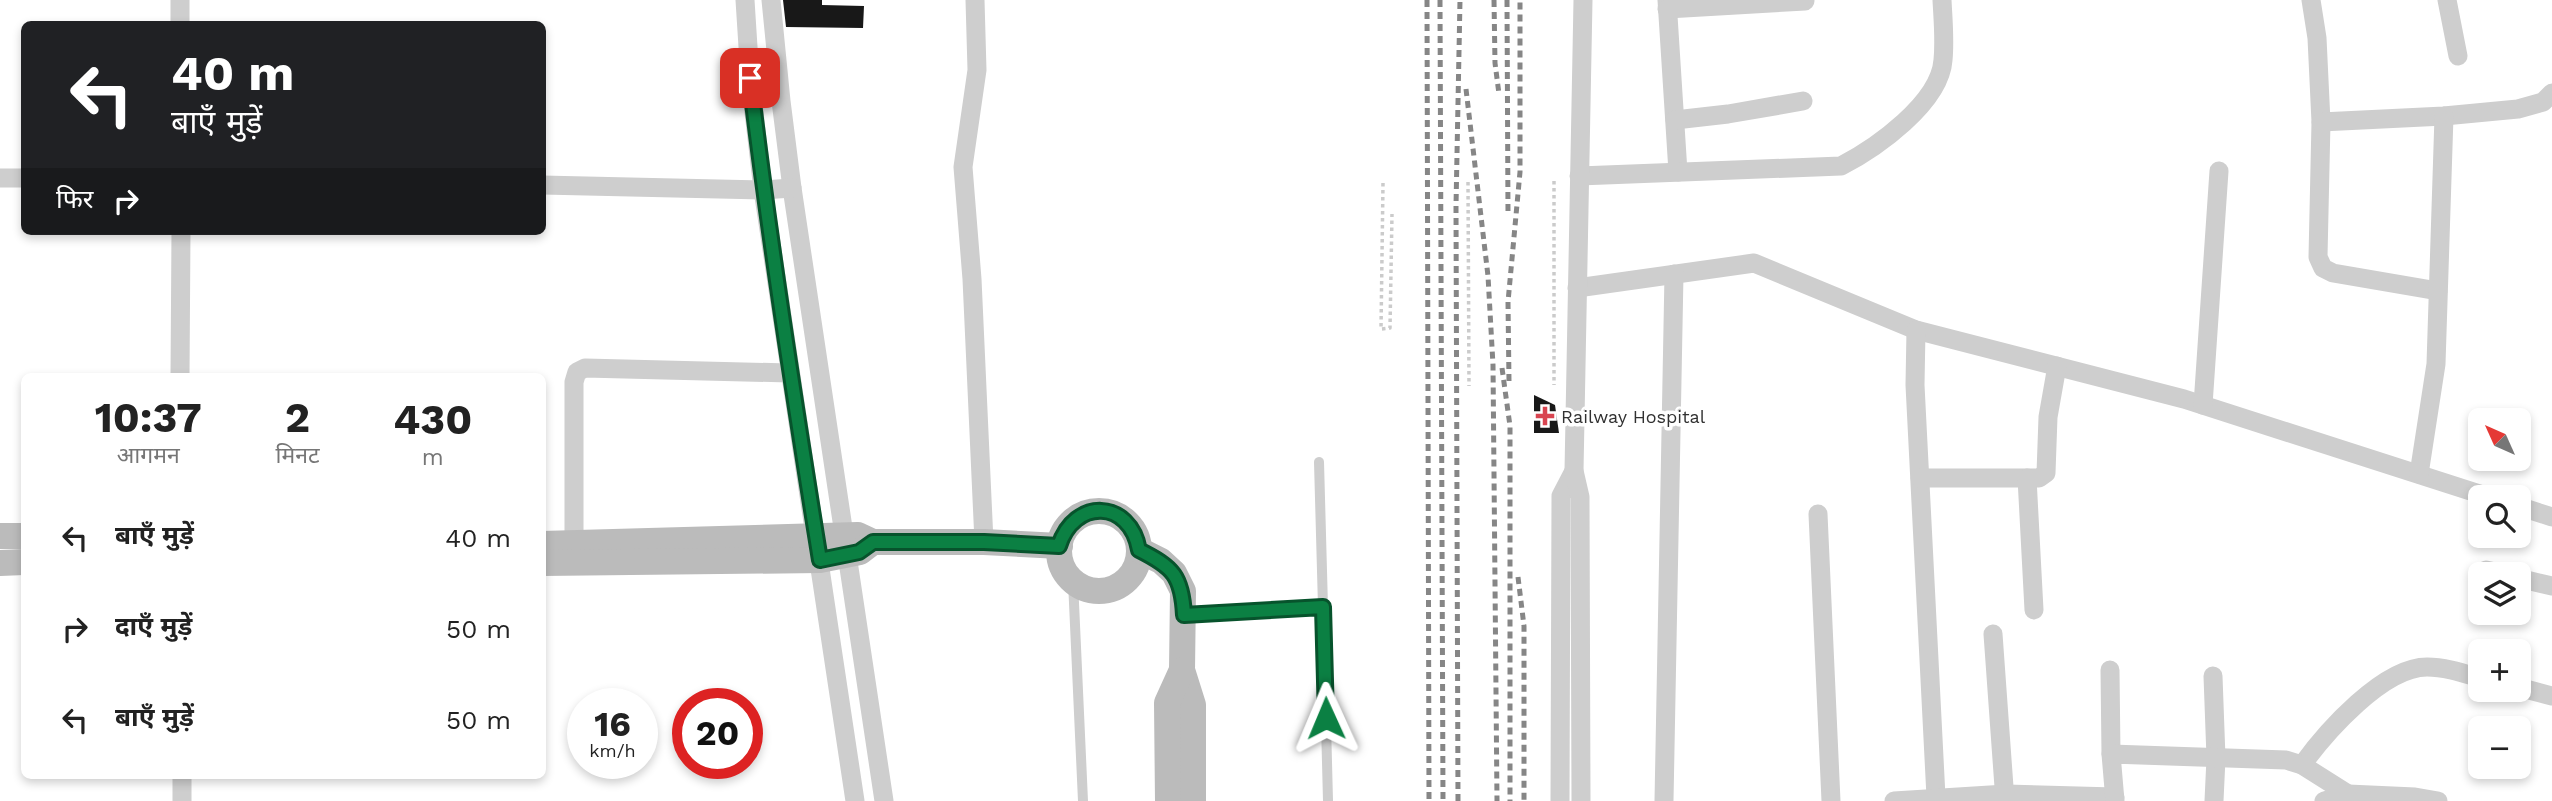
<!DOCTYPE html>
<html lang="hi">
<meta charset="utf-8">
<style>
:root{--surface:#fff;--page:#f6f6f6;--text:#222;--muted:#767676}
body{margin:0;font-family:"Work Sans","Noto Sans Devanagari",sans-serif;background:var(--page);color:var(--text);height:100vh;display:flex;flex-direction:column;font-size:26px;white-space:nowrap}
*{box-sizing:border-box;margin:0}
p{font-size:23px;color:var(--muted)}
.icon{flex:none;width:38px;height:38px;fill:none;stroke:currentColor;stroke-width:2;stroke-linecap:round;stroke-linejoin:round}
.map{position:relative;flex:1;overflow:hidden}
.details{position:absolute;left:21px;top:373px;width:525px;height:406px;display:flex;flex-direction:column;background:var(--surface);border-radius:10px;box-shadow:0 4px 10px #0003}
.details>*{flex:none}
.hud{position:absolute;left:21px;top:21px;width:525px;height:214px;border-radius:10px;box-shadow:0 4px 10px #0003;background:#202124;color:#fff;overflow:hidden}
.needle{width:46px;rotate:315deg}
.tools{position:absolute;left:2468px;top:408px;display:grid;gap:14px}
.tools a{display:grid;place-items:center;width:63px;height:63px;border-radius:10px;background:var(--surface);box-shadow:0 4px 10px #0003;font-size:35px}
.speed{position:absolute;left:567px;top:688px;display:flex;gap:14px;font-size:35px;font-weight:700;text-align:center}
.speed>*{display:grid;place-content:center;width:91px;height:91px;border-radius:50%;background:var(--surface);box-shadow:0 4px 10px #0003;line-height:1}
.speed small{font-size:18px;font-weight:400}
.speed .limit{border:10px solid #d22;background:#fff;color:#111}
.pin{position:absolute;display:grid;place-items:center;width:60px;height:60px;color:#fff;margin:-30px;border-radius:14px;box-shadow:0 4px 10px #0006}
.me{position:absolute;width:77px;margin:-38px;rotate:359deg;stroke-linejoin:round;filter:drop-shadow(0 0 5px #0008)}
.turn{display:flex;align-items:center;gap:24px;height:147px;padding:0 35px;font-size:32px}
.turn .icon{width:91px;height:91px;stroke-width:2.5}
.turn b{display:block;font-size:49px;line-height:60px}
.then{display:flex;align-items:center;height:66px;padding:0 35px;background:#0003;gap:14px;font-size:26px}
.eta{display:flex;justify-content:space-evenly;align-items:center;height:119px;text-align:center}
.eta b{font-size:42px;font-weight:700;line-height:49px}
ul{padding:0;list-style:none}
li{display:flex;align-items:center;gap:21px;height:91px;padding:0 35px}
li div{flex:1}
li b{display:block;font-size:26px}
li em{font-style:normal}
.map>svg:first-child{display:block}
</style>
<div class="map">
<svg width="2552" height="801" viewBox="0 0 2552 801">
<rect width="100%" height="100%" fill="#fff"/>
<g fill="#181818">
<polygon points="783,0 822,0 822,5 864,6 863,28 786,27"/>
<polygon points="1534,395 1555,405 1559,433 1534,433"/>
</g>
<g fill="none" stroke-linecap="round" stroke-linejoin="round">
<g stroke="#cbcbcb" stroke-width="3.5" stroke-dasharray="3.5 3.5" stroke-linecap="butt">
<polyline points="1554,181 1554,385"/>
<polyline points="1468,182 1469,386"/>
<polyline points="1383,183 1381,329 1390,328 1392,214"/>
</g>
<g stroke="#cecece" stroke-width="10">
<polyline points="1319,462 1323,607"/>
<polyline points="1073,581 1083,801"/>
<polyline points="1185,615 1323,607 1328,801"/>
</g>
<g stroke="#cecece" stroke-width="19">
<polyline points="180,0 180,24"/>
<polyline points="745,0 750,78 763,190 855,801"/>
<polyline points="771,0 781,101 792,188 884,801"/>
<polyline points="975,0 977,70 963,167 972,279 984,542"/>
<polyline points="1667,0 1678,172"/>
<polyline points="2311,0 2317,38 2321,122 2318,257 2323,268 2333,273 2438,291"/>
<polyline points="2447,0 2458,56"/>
<polyline points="1667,9 1805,1"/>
<polyline points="1675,120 1728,114 1803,101"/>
<polyline points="2321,122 2444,116 2518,109 2543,102 2552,93"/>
<path d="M1579,176L1841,166C1876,148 1940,103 1943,60C1945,40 1943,20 1942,0"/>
<polyline points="0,178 24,178"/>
<polyline points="542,185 763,190 792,188"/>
<polyline points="1577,288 1754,263 1916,330 2184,399 2489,497"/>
<polyline points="1916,330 1915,385 1936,797"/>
<polyline points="180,376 181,231"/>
<polyline points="2203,405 2219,171"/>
<polyline points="2419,474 2436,364 2444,116"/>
<polyline points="1920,478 2039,478 2046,473 2048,417 2057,366"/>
<polyline points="2027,478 2034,610"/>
<polyline points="2518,506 2552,517"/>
<polyline points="1818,514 1831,801"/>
<polyline points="574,557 574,382 577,372 585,368 789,373"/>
<polyline points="2486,570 2504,574"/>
<polyline points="2518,578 2552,586"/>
<polyline points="1993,634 2005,801"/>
<polyline points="2110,670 2111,754"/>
<polyline points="2213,676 2216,758 2214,801"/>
<polyline points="2518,687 2552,696"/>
<path d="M2302,765C2326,732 2383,667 2427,667C2445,667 2463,673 2480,678"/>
<polyline points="182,801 182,775"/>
<polyline points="1560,801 1561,496 1574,471"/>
<polyline points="1581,801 1580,497 1574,471 1583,0"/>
<polyline points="1664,801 1674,274"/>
<polyline points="1894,801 2006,794 2115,797"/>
<polyline points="2115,801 2111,754 2286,760 2302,765 2348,794"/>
<polyline points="2324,801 2348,794 2415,797 2438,801"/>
</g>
<g stroke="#bbb" stroke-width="26">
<circle cx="1099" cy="551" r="40"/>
<polyline points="0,536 24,536"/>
<polyline points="542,544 858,535 873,542 984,542 1060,546"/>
<polyline points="1139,550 1161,561 1174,573 1183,591 1182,670 1193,705 1193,801"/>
<polyline points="0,563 24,562"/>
<polyline points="542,563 820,560 860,552 873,542"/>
<polyline points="1168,801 1167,703 1182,670"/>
</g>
<g stroke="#868686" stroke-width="5" stroke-dasharray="7 5" stroke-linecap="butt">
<polyline points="1427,0 1429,801"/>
<polyline points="1440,0 1443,801"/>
<polyline points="1494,0 1495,63 1499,94"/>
<polyline points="1507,0 1508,214"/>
<polyline points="1466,89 1488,276 1493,365 1497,801"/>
<polyline points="1502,368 1510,426 1510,801"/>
<polyline points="1509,381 1508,302 1520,172 1520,0"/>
<polyline points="1518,577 1524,626 1524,801"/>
<polyline points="1458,801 1456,206 1460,0"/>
</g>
</g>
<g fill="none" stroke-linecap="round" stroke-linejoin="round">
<defs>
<path id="route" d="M750,78C769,239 794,399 820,560L859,552L873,542H984L1059,546C1074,498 1130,499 1139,550C1173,567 1182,576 1184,615L1323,607L1326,718"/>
</defs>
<use href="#route" stroke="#07532c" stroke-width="18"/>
<use href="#route" stroke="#0b8043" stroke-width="12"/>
</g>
<path fill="#d84450" stroke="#fff" stroke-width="2.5" d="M1541.5 405.5h7v7h7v7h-7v7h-7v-7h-7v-7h7z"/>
<g text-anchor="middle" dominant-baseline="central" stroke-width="7" stroke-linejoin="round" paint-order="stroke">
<g font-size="18" fill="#313131" stroke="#fff" text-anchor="start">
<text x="1561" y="416">Railway Hospital</text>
</g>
</g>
</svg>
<div class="tools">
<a><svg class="needle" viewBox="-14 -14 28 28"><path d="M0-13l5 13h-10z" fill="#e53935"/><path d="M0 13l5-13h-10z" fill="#767676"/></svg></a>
<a><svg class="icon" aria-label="search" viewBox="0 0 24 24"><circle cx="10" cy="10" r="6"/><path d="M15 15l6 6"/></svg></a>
<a><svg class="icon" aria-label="layers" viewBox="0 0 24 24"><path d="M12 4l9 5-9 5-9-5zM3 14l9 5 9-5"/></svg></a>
<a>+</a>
<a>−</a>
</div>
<div class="speed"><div>16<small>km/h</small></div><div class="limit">20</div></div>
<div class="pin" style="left:750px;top:78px;background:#d93025"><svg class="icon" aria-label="arrive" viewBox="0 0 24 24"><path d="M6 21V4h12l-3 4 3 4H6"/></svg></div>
<svg class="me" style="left:1326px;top:718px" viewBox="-20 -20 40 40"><path d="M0-17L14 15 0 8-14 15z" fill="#0b8043" stroke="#fff" stroke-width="4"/></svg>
<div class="hud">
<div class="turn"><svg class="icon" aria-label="left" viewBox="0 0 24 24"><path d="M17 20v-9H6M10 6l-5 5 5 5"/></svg><div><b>40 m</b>बाएँ मुड़ें</div></div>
<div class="then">फिर<svg class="icon" aria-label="right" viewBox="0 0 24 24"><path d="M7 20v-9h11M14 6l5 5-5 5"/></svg></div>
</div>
<section class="details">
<div class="eta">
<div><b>10:37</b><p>आगमन</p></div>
<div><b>2</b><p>मिनट</p></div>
<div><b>430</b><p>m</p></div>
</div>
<ul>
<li><svg class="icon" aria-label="left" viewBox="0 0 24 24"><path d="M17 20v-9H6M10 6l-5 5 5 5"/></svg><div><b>बाएँ मुड़ें</b></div><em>40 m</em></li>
<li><svg class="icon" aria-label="right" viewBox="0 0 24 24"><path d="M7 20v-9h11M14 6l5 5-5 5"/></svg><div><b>दाएँ मुड़ें</b></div><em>50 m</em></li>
<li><svg class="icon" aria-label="left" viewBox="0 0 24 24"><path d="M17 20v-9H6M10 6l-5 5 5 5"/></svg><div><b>बाएँ मुड़ें</b></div><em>50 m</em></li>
</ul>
</section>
</div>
